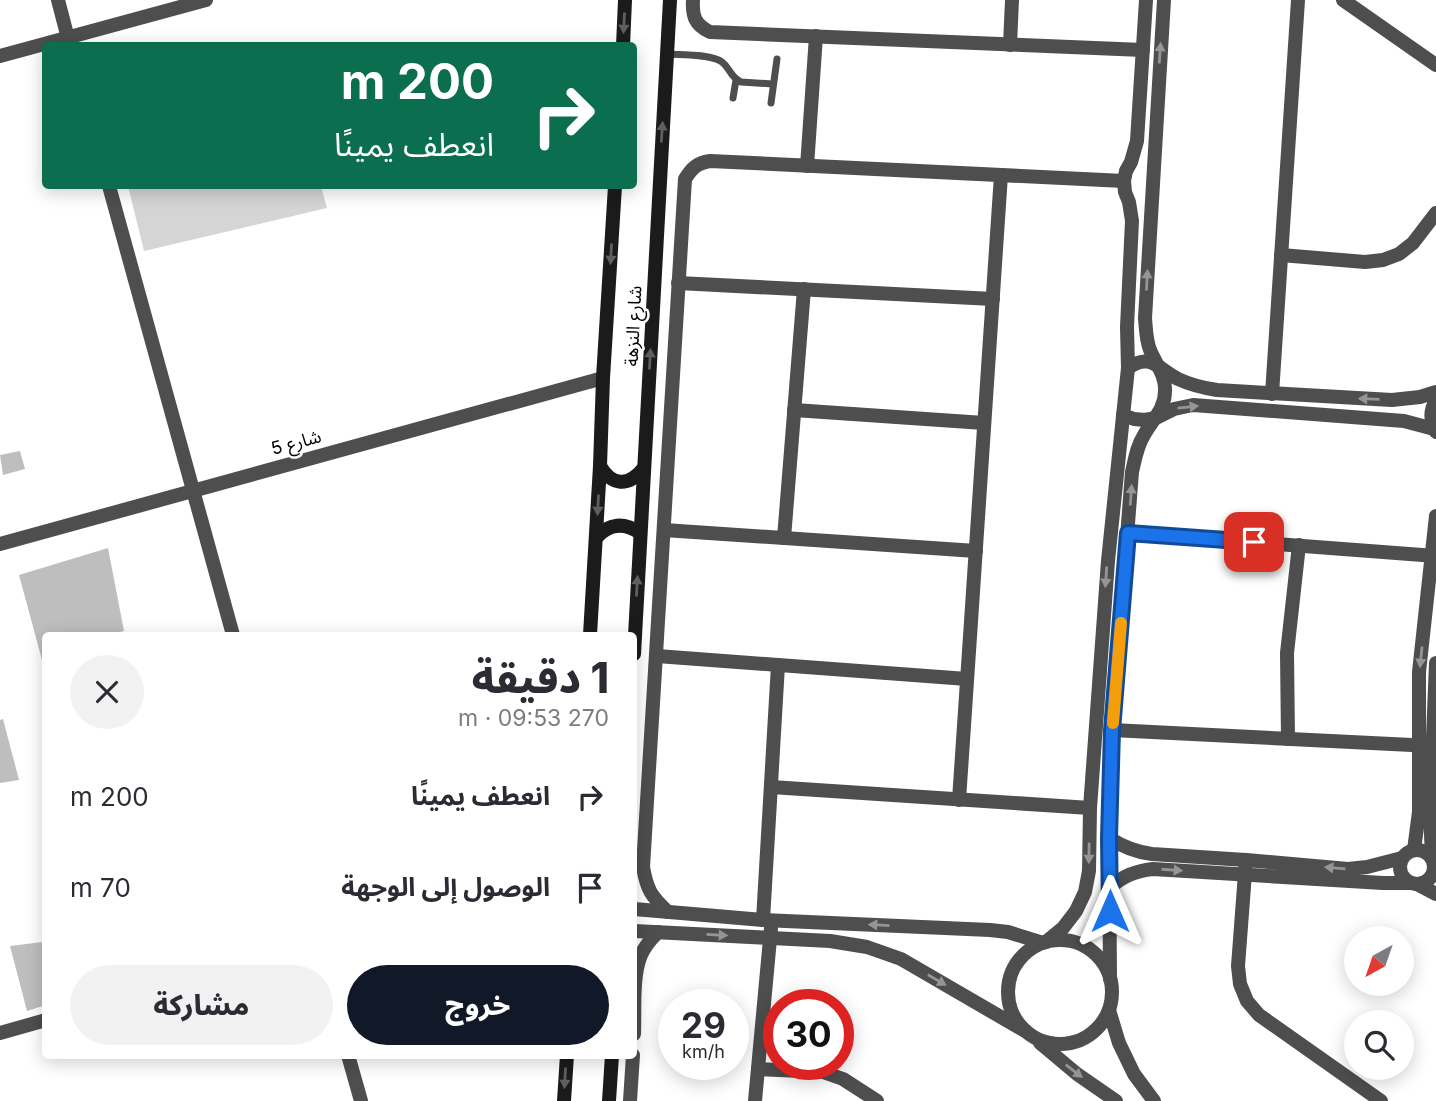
<!DOCTYPE html>
<html lang="ar">
<meta charset="utf-8">
<style>
:root{--surface:#fff;--page:#f2f2f3;--text:#2b2b33;--muted:#7c7c81;--accent:#111827}
body{margin:0;font-family:Inter,"Noto Sans Arabic",sans-serif;background:var(--page);color:var(--text);direction:rtl;height:100vh;display:flex;flex-direction:column;font-size:26px;white-space:nowrap}
*{box-sizing:border-box;margin:0}
p{font-size:23px;color:var(--muted)}
.icon{flex:none;width:38px;height:38px;fill:none;stroke:currentColor;stroke-width:2;stroke-linecap:round;stroke-linejoin:round}
.map{position:relative;flex:1;overflow:hidden;direction:ltr}
.panel{position:absolute;left:42px;top:632px;width:595px;height:427px;display:flex;flex-direction:column;background:var(--surface);border-radius:7px;box-shadow:0 4px 18px #0003;direction:rtl}
.panel>*{flex:none}
.guide{position:absolute;left:42px;top:42px;width:595px;height:147px;border-radius:7px;box-shadow:0 4px 18px #0003;direction:rtl;background:#0b6e4f;color:#fff;overflow:hidden}
.needle{width:46px;rotate:220deg}
.fabs{position:absolute;left:1344px;top:926px;display:grid;gap:14px}
.fabs a{display:grid;place-items:center;width:70px;height:70px;border-radius:50%;background:var(--surface);box-shadow:0 4px 18px #0003;font-size:35px}
.speed{position:absolute;left:658px;top:989px;display:flex;gap:14px;font-size:35px;font-weight:700;text-align:center}
.speed>*{display:grid;place-content:center;width:91px;height:91px;border-radius:50%;background:var(--surface);box-shadow:0 4px 18px #0003;line-height:1}
.speed small{font-size:18px;font-weight:400}
.speed .limit{border:10px solid #d22;background:#fff;color:#111}
.pin{position:absolute;display:grid;place-items:center;width:60px;height:60px;color:#fff;margin:-30px;border-radius:14px;box-shadow:0 4px 10px #0006}
.me{position:absolute;width:77px;margin:-38px;rotate:0deg;stroke-linejoin:round;filter:drop-shadow(0 0 5px #0008)}
.turn{display:flex;align-items:center;gap:24px;height:147px;padding:0 28px;font-size:32px}
.turn .icon{width:91px;height:91px;stroke-width:2.5}
.turn b{display:block;font-size:49px;line-height:60px}
.round{display:grid;place-items:center;flex:none;width:74px;height:74px;border-radius:37px;background:var(--page)}
.overview{display:flex;align-items:center;justify-content:space-between;height:119px;padding:0 28px}
h1{font-size:42px;font-weight:800;line-height:52px}
.button{display:flex;gap:14px;margin-top:auto;padding:14px 28px}
.button a{flex:1;height:80px;border-radius:42px;background:var(--accent);color:#fff;font-size:28px;font-weight:800;line-height:80px;text-align:center}
.button a+a{background:var(--page);color:var(--text)}
ul{padding:0;list-style:none}
li{display:flex;align-items:center;gap:21px;height:91px;padding:0 28px}
li div{flex:1}
li b{display:block;font-size:26px}
li em{font-style:normal}
.map>svg:first-child{display:block}
</style>
<div class="map">
<svg width="1436" height="1101" viewBox="0 0 1436 1101">
<rect width="100%" height="100%" fill="#fff"/>
<polygon fill="#d5d5d5" points="128,186 321,186 327,208 144,251"/>
<g fill="#bebebe">
<polygon points="20,451 25,469 3,475 0,455"/>
<polygon points="108,548 124,631 109,635 46,635 46,659 42,660 19,575"/>
<polygon points="3,719 19,780 0,783 0,720"/>
<polygon points="43,942 46,950 46,1005 27,1011 10,946"/>
</g>
<g fill="none" stroke-linecap="round" stroke-linejoin="round">
<g stroke="#4e4e4e" stroke-width="7">
<path d="M667,54C681,55 712,54 722,62C731,69 729,76 741,82L773,84"/>
<polyline points="733,98 736,80"/>
<polyline points="771,103 777,59"/>
</g>
<g stroke="#4e4e4e" stroke-width="14">
<polyline points="58,0 70,46"/>
<path d="M693,0C692,16 695,25 710,32L1143,50"/>
<polyline points="1343,0 1436,65"/>
<polyline points="1010,45 1012,0"/>
<polyline points="0,56 206,0"/>
<polyline points="807,166 816,36"/>
<polyline points="109,186 233,635"/>
<polyline points="1281,255 1365,262 1383,260 1399,254 1413,243 1436,213"/>
<polyline points="678,283 993,299"/>
<path d="M1128,368C1151,352 1158,369 1178,379C1191,385 1203,388 1217,390L1392,400L1420,397L1436,392"/>
<polyline points="1272,394 1298,0"/>
<path d="M1436,400C1430,410 1430,421 1436,432"/>
<polyline points="794,410 984,423"/>
<polyline points="1123,415 1134,419 1145,420 1156,418 1174,409 1193,405 1404,421 1434,429"/>
<polyline points="664,530 976,551"/>
<polyline points="1128,533 1436,556"/>
<polyline points="784,538 804,289"/>
<polyline points="0,544 603,378"/>
<polyline points="657,656 967,679"/>
<polyline points="1112,730 1432,746"/>
<polyline points="1288,739 1287,653 1299,545"/>
<polyline points="771,787 1090,808"/>
<polyline points="959,800 1001,175"/>
<path d="M1109,838C1123,847 1135,852 1152,854L1246,860L1348,869L1367,867L1402,858"/>
<circle cx="1417" cy="867" r="17"/>
<polyline points="1414,850 1419,812 1419,672 1436,516"/>
<polyline points="1432,858 1430,811 1436,663"/>
<polyline points="1246,860 1238,966 1240,984 1247,1001 1259,1015 1381,1101"/>
<polyline points="1417,884 1436,894"/>
<path d="M1109,888C1123,876 1135,871 1153,869L1383,883H1411"/>
<polyline points="634,909 763,920 990,930 1008,932 1043,943"/>
<path d="M668,912C651,896 647,890 643,867L685,179C692,168 697,163 710,161L1124,181"/>
<polyline points="763,920 778,665"/>
<polyline points="634,931 830,941 867,947 901,959 1025,1031"/>
<circle cx="1060" cy="992" r="52"/>
<polyline points="1046,942 1063,928 1076,911 1085,892 1089,871 1090,808 1108,561 1128,368 1127,327 1132,221 1129,202 1125,192 1124,181 1126,171 1131,162 1137,141 1146,0"/>
<path d="M1110,979L1109,838L1112,730L1132,472C1135,459 1137,446 1144,435C1152,420 1165,410 1165,391C1166,376 1156,364 1150,350C1146,340 1146,329 1145,318L1164,0"/>
<polyline points="1109,1010 1119,1043 1134,1074 1154,1101"/>
<polyline points="0,1033 46,1020"/>
<path d="M634,1034C635,1011 632,976 641,955C645,946 651,939 658,932"/>
<polyline points="1040,1043 1077,1074 1116,1101"/>
<polyline points="348,1055 361,1101"/>
<polyline points="758,1069 823,1072 843,1079 877,1101"/>
<polyline points="630,1101 633,1055"/>
<polyline points="755,1101 771,928"/>
</g>
<g stroke="#1b1b1b" stroke-width="14">
<polyline points="623,46 625,0"/>
<path d="M600,466C612,486 628,487 643,469"/>
<path d="M596,538C609,523 624,522 640,533"/>
<polyline points="590,635 600,466 603,378 615,186"/>
<polyline points="634,654 670,0"/>
<polyline points="564,1101 567,1055"/>
<polyline points="609,1101 612,1055"/>
</g>
</g>
<defs><path id="oneway-solid" d="M-6-.8H1V-3.2L6.5 0L1 3.2V.8H-6Z" transform="scale(1.75)"/></defs>
<g fill="#5f5f5f">
<use href="#oneway-solid" transform="translate(624 23) rotate(93)"/>
<use href="#oneway-solid" transform="translate(662 132) rotate(-86)"/>
<use href="#oneway-solid" transform="translate(611 254) rotate(93)"/>
<use href="#oneway-solid" transform="translate(650 359) rotate(-87)"/>
<use href="#oneway-solid" transform="translate(598 505) rotate(93)"/>
<use href="#oneway-solid" transform="translate(637 586) rotate(-87)"/>
<use href="#oneway-solid" transform="translate(565 1078) rotate(93)"/>
</g>
<g fill="#959595">
<use href="#oneway-solid" transform="translate(1160 53) rotate(-86)"/>
<use href="#oneway-solid" transform="translate(1147 280) rotate(-87)"/>
<use href="#oneway-solid" transform="translate(1369 399) rotate(-178)"/>
<use href="#oneway-solid" transform="translate(1188 407) rotate(-6)"/>
<use href="#oneway-solid" transform="translate(1131 495) rotate(-86)"/>
<use href="#oneway-solid" transform="translate(1106 577) rotate(94)"/>
<use href="#oneway-solid" transform="translate(1421 657) rotate(96)"/>
<use href="#oneway-solid" transform="translate(1089 853) rotate(91)"/>
<use href="#oneway-solid" transform="translate(1335 868) rotate(-175)"/>
<use href="#oneway-solid" transform="translate(1172 870) rotate(4)"/>
<use href="#oneway-solid" transform="translate(879 925) rotate(-177)"/>
<use href="#oneway-solid" transform="translate(717 935) rotate(3)"/>
<use href="#oneway-solid" transform="translate(937 980) rotate(30)"/>
<use href="#oneway-solid" transform="translate(1074 1071) rotate(38)"/>
</g>
<g fill="none" stroke-linecap="round" stroke-linejoin="round">
<defs>
<polyline id="route" points="1110,911 1109,838 1112,730 1128,533 1254,542"/>
</defs>
<use href="#route" stroke="#114b97" stroke-width="18"/>
<use href="#route" stroke="#1a73e8" stroke-width="12"/>
<polyline stroke="#f59e0b" stroke-width="12" points="1113,723 1121,623"/>
</g>
<g text-anchor="middle" dominant-baseline="central" stroke-width="5" stroke-linejoin="round" paint-order="stroke">
<g font-size="18" fill="#000" stroke="#fff">
<text transform="translate(633 326) rotate(-87)">شارع النزهة</text>
<text transform="translate(296 442) rotate(-15)">شارع 5</text>
</g>
</g>
</svg>
<div class="fabs">
<a><svg class="needle" viewBox="-14 -14 28 28"><path d="M0-13l5 13h-10z" fill="#e53935"/><path d="M0 13l5-13h-10z" fill="#7c7c81"/></svg></a>
<a><svg class="icon" aria-label="search" viewBox="0 0 24 24"><circle cx="10" cy="10" r="6"/><path d="M15 15l6 6"/></svg></a>
</div>
<div class="speed"><div>29<small>km/h</small></div><div class="limit">30</div></div>
<div class="pin" style="left:1254px;top:542px;background:#d93025"><svg class="icon" aria-label="arrive" viewBox="0 0 24 24"><path d="M6 21V4h12l-3 4 3 4H6"/></svg></div>
<svg class="me" style="left:1110px;top:911px" viewBox="-20 -20 40 40"><path d="M0-17L14 15 0 8-14 15z" fill="#1a73e8" stroke="#fff" stroke-width="4"/></svg>
<div class="guide">
<div class="turn"><svg class="icon" aria-label="right" viewBox="0 0 24 24"><path d="M7 20v-9h11M14 6l5 5-5 5"/></svg><div><b>200 m</b>انعطف يمينًا</div></div>
</div>
<section class="panel">
<div class="overview"><div><h1>1 دقيقة</h1><p>270 m · 09:53</p></div><a class="round"><svg class="icon" aria-label="close" viewBox="0 0 24 24"><path d="M6 6l12 12M18 6L6 18"/></svg></a></div>
<ul>
<li><svg class="icon" aria-label="right" viewBox="0 0 24 24"><path d="M7 20v-9h11M14 6l5 5-5 5"/></svg><div><b>انعطف يمينًا</b></div><em>200 m</em></li>
<li><svg class="icon" aria-label="arrive" viewBox="0 0 24 24"><path d="M6 21V4h12l-3 4 3 4H6"/></svg><div><b>الوصول إلى الوجهة</b></div><em>70 m</em></li>
</ul>
<div class="button"><a>خروج</a><a>مشاركة</a></div>
</section>
</div>
